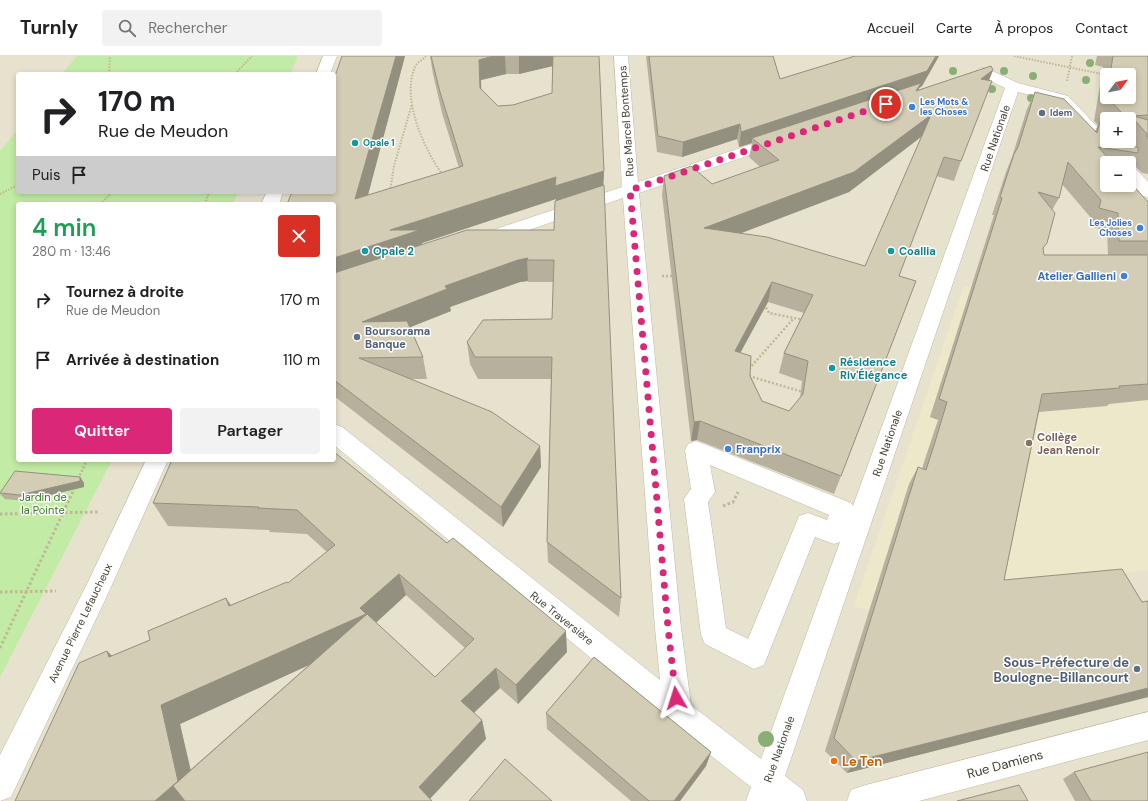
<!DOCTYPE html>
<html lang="fr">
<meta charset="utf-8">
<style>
:root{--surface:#fff;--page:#f2f2f2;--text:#202124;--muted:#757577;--line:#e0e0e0;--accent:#db2777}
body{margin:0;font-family:"DM Sans",sans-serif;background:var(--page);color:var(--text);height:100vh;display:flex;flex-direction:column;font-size:15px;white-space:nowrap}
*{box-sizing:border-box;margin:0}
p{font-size:13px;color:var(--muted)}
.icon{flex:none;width:22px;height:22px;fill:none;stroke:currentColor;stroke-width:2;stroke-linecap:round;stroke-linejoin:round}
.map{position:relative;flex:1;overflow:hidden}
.side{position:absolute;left:16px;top:146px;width:320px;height:260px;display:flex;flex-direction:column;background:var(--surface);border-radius:4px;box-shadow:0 2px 6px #0003}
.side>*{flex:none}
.banner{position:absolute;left:16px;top:16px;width:320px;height:122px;border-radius:4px;box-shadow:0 2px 6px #0003;background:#fff;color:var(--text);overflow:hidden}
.needle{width:26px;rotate:58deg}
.fabs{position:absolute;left:1100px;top:12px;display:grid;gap:8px}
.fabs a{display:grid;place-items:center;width:36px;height:36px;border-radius:4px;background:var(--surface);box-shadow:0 2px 6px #0003;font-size:20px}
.pin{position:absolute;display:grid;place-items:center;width:34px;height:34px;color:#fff;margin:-17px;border:2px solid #fff;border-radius:50%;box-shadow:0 1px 4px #0007}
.me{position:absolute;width:44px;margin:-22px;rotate:354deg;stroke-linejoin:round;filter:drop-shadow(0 0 3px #0008)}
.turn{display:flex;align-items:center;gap:14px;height:84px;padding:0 16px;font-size:18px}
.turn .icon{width:52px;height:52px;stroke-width:2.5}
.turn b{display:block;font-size:28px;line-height:34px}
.then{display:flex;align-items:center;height:38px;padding:0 16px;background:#0003;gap:8px;font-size:15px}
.round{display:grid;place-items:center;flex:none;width:42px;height:42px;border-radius:4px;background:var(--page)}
.headline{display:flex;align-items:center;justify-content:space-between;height:68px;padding:0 16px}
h1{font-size:24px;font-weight:600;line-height:30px;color:#1e9e55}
.button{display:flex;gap:8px;margin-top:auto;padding:8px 16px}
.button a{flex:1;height:46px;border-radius:4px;background:var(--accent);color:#fff;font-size:16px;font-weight:600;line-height:46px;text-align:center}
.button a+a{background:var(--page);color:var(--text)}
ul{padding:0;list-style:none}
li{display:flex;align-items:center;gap:12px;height:60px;padding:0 16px}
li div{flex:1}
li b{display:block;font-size:15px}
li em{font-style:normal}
header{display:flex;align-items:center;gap:24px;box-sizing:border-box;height:56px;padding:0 20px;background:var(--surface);border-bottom:1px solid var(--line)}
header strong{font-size:19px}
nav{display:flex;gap:22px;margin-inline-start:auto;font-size:14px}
.search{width:280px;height:36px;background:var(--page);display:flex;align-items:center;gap:10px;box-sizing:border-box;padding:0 14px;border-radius:4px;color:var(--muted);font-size:15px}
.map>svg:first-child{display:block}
</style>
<header>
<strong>Turnly</strong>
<div class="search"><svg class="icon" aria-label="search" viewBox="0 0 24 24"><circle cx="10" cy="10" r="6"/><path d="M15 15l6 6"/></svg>Rechercher</div>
<nav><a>Accueil</a><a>Carte</a><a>À propos</a><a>Contact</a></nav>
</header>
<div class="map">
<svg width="1148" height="745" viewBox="0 0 1148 745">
<rect width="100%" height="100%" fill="#f2efe1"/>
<path fill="#e7e2ce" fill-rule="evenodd" d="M0,0H1148V745H0ZM18,18H334V136H18ZM1107,19H1129V41H1107ZM1107,63H1129V85H1107ZM1107,107H1129V129H1107ZM18,148H334V404H18Z"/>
<polygon fill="#ede8c9" points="964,229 1061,260 1148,256 1148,514 1002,536 977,591 854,550"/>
<g fill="#c2eba5">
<polygon points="77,0 298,0 290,18 62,18"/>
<polygon points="18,73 18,136 238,136 233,148 18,148 18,404 112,404 0,621 0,95"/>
</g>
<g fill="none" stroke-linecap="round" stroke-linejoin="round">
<defs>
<g id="street">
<polygon points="323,0 337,0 330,18 316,18"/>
<path d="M614,0H628L638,126L779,79L785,81L787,84L785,87L639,137L681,572L691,649L761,703L840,486L834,488L815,481L764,609L754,613L705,588L701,579L684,443L691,433L685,394L688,388L696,385L704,388L851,447L853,450L1005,32L978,19L976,16L978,13L983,12L988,13L1018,27L1068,40L1107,81V85H1111L1130,107L1129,109V107H1113L1070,57L1058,46L1018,36L785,720L803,734L807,745H746L751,731L668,666L334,389V368L342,371L660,624L655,572L623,142L490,187L484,189L478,187L475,183L478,179L622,131ZM710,409L829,459L827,464L808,457L799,460L748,583L726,572L708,446L715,436Z"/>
<polygon points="1129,110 1135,112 1148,126 1148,141 1142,140 1129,125"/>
<polygon points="267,136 283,136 279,148 261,148"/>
<polygon points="146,404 168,404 106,542 11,741 0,745 0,699 88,526"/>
<polygon points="1148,656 1148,684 919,745 847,745 851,734 862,730"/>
</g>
</defs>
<use href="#street" stroke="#beb8a3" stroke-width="1"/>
<g stroke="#c1b793" stroke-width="2" stroke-dasharray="1.5 1.5" stroke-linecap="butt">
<path d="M426,0C423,4 417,6 415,11C401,42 424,94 443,119"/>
<polyline points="1014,0 1107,19"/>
<polyline points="109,18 110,0"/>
<polyline points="235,18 252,0"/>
<polyline points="1067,25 1072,0"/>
<polyline points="390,135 394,110 412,48"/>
<polyline points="0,138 18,129"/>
<polyline points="100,148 113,136"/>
<polyline points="205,148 209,136"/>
</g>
<g stroke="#c1b793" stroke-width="2.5" stroke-dasharray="2 2" stroke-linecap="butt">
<polyline points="662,220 674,220"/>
<polyline points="764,248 769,257 804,264"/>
<polyline points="749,313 794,262"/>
<polyline points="749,320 803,336"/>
<polyline points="78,423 87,404"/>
</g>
<g stroke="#c1b793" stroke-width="3" stroke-dasharray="2.5 2.5" stroke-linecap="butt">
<polyline points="723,450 733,446 738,436"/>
<polyline points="0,458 98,456"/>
<polyline points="0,536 56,535"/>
<polyline points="0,592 75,431"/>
</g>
<use href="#street" fill="#fff" fill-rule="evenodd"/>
</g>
<g fill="#8bae77">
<circle cx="1090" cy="7" r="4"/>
<circle cx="953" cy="15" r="4"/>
<circle cx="1004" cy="15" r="4"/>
<circle cx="1033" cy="20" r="4"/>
<circle cx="1086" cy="24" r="4"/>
<circle cx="992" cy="33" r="4"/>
<circle cx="1031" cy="42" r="4"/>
<circle cx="766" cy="683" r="8"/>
</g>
<g fill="#b6b09c" fill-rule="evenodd">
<path d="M342,0H405L368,139L459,112L442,57L433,18L430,0H599L604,115L603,130L621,542L619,561L548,506L547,486L551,323H478L470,308L467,286L552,263L553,226H528V225L520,226L450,251L451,255L410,271L423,301L427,323H412L540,390L541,411L503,471L334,340V148ZM552,10V37L513,49L498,50L481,34V24L506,18H519ZM556,143L554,174L422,189V187Z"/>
<path d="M646,0H773L780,23L855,0H939L922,30L919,32L918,34L993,14L989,25L954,125L936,120L899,220L841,420L834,438L697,384L691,385L662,139L664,120L712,128L760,111L749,101L752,87L739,91L737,83L682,101L657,96ZM922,80L865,210L740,177L849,136ZM768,246L804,257L784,297L779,317L802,325L800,342L789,355L762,345L740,297Z"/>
<path d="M1097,0H1148V118L1142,117L1136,111L1131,109L1129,112V107H1107L1148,146V344L1109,348L1107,350L1039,356L1004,524L1142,546L1148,545V641L847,717L825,695L909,428L918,411L922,413L925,403L938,364L930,361L994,159H992L1006,116L1012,101L1027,53L1035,36L1095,75L1098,69L1094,65L1103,11L1095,9ZM1107,19H1129L1107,41ZM1107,63H1129V85H1107ZM1062,128L1091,162L1089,170L1107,175L1108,199H1044L1043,194L1052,154L1059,142Z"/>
<path d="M334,404L567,596L518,648L500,632L474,657L482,664L486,683L15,745L107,595L112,600L231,549L288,527L327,496L307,478L270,476L269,474L168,470L153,447ZM406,539L465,592L435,621L376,567ZM310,608L190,714L180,668Z"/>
<polygon points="80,421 84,427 84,431 25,445 5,443 0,438"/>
<polygon points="546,657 711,696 706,710 680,745 631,745 547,673"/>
<polygon points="1074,716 1148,745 1075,745 1063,723"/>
</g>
<g fill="#94907f">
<polygon points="396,0 405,0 361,165 355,143"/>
<polygon points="493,0 505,0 506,18 481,24 482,53 480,32 479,4"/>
<polygon points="519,0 553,0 553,10 519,18"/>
<polygon points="936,0 939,0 922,30 919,32 914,45 752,82 752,87 739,91 741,76"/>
<polygon points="993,14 985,33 981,23"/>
<polygon points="931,59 925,78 849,136 702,192 704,172"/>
<polygon points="740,68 737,83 682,101 683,86"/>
<polygon points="604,115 603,137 556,152 556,143 422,187 424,196 334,226 334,202 390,174 556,121"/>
<polygon points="528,202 527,204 528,225 520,226 450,251 451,255 368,288 362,266 445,230 518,204"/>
<polygon points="772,226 768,246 731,314 735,295"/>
<polygon points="700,365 697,384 691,385 694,366"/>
<polygon points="540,390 541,411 503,471 501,451"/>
<polygon points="80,421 84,427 84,431 25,445 20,439"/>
<polygon points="399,518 406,539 371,571 375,579 180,668 197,741 192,745 155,745 161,649 360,552"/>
<polygon points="226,542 240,563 229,550"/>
<polygon points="566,575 567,596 518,648 516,629"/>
<polygon points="107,595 127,615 109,601"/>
<polygon points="496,612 500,632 466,664 461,645"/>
<polygon points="1148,632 1148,641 847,717 856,705"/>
<polygon points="482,664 486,683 428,745 419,731"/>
<polygon points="711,696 706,710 680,745 674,745"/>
</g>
<g fill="#d4cdb5" stroke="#94907f" fill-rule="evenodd">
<polygon points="342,0 396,0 355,143 463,110 440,36 431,0 493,0 479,4 480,32 498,50 513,49 552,37 553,0 599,0 604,115 555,130 556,121 390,174 420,174 334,202 334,148 287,148 292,136 334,136 334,23"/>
<polygon points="649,0 773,0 780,23 855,0 936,0 927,15 741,76 740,68 683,86 658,80"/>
<polygon points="1113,0 1148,0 1148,59 1132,60 1130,59 1129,60 1126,60 1122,59 1121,56 1107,41 1107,38 1107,41 1129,41 1129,19 1110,19"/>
<path d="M991,10L993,14L981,23L992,25L961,105L944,101L899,220L916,225L841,420L700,365L694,366L664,120L691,110L712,128L779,104L752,82L921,27L916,35ZM931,59L865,210L767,181L704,172L854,116ZM772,226L813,239L784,297L808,305L803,338L789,355L762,345L750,320L751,300L735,295Z"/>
<polygon points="1035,36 1064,43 1097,77 1100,66 1107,74 1107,85 1117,85 1122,90 1138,91 1138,97 1098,91 1113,107 1107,107 1107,129 1129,129 1129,125 1148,146 1148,185 1119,185 1118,157 1099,152 1101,144 1068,106 1059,142 1038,136 1055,157 1047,187 1043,192 1044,199 1148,199 1148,328 1119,330 1120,332 1042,338 1004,524 1122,513 1142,546 1148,545 1148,632 856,705 834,682 918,411 926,414 935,386 947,346 939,343 1002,142 1000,141 1014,98 1018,91"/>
<polygon points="1130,59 1148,64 1148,82 1147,81 1147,78"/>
<polygon points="604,129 621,542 547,486 552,301 475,301 467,286 483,264 552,263 554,204 527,204 528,202 518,204 445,230 447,233 362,266 407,265 423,301 359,302 492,356 540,390 501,451 334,324 334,217 467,174 554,174 555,145"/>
<polygon points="334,396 447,487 453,482 566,575 516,629 496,612 461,645 482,664 419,731 432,745 185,745 173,730 367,558 435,621 474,583 399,518 360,552 366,558 161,649 178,725 155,745 15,745 79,607 107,595 109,601 150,584 148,575 226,542 229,550 287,526 288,527 335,489 297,454 258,452 259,451 153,447 172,404 334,404"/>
<polygon points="15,415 80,421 80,425 20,439 0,437"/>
<polygon points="594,601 711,696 674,745 649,745 546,657"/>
<polygon points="1148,696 1148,745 1091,745 1074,716"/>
<polygon points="505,703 552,745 469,745"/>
<polygon points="1019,729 1028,745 957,745"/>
</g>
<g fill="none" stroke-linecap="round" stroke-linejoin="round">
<polyline stroke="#db2777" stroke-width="7" stroke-dasharray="0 12.6" points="676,642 668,572 630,134 886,48"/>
</g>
<g fill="#3f7fe0" stroke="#fff" stroke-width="1.5">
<circle cx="912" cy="51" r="4"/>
<circle cx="1140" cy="172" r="4"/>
<circle cx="1124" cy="220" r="4"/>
<circle cx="728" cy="393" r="4"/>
</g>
<g fill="#5c6f8a" stroke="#fff" stroke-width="1.5">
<circle cx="1042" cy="57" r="4"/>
<circle cx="357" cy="281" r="4"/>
<circle cx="1137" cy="613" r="4"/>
</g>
<g fill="#0f9aa8" stroke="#fff" stroke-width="1.5">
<circle cx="355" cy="87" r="4"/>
<circle cx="365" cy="195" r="4"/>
<circle cx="891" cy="195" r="4"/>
<circle cx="832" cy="312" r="4"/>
</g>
<circle fill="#8d6e63" stroke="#fff" stroke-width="1.5" cx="1029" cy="387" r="4"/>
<circle fill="#e8710a" stroke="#fff" stroke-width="1.5" cx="834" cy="705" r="4"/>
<g text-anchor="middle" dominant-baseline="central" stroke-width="3" stroke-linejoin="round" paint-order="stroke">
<g font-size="9" font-weight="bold" fill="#366cbe" stroke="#fff" text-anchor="start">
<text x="920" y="46">Les Mots &amp;<tspan x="920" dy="10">les Choses</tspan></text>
<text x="1132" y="167" text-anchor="end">Les Jolies<tspan x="1132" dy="10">Choses</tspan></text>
</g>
<g font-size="9" font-weight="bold" fill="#4e5e75" stroke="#fff" text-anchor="start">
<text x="1050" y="57">Idem</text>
</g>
<g font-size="9" font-weight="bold" fill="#0d838f" stroke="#fff" text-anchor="start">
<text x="363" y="87">Opale 1</text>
</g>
<g font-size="11" fill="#443f31" stroke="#fff">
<text transform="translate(626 65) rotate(-94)">Rue Marcel Bontemps</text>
<text transform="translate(995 82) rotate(-71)">Rue Nationale</text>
<text transform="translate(887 387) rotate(-71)">Rue Nationale</text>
<text transform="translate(562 562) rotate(39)">Rue Traversière</text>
<text transform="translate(80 567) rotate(-64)">Avenue Pierre Lefaucheux</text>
<text transform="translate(779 693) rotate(-70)">Rue Nationale</text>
</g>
<g font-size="11" font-weight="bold" fill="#0d838f" stroke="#fff" text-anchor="start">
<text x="373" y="195">Opale 2</text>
<text x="899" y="195">Coallia</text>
<text x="840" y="306">Résidence<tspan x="840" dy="13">Riv'Élégance</tspan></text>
</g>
<g font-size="11" font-weight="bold" fill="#366cbe" stroke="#fff" text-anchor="end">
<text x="1116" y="220">Atelier Gallieni</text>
<text x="736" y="393" text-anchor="start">Franprix</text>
</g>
<g font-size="11" font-weight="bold" fill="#4e5e75" stroke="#fff" text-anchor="start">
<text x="365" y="275">Boursorama<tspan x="365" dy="13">Banque</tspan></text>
</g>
<g font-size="11" font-weight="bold" fill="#785e54" stroke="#fff" text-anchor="start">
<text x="1037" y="381">Collège<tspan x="1037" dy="13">Jean Renoir</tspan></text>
</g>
<g font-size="11" fill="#367920" stroke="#fff">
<text x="43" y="441">Jardin de<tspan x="43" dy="13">la Pointe</tspan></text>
</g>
<g font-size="13" font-weight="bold" fill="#4e5e75" stroke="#fff" text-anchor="end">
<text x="1129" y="606">Sous-Préfecture de<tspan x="1129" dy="15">Boulogne-Billancourt</tspan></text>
</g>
<g font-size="13" font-weight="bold" fill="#c56008" stroke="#fff" text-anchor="start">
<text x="842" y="705">Le Ten</text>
</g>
<g font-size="13" fill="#443f31" stroke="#fff">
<text transform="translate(1005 708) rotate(-15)">Rue Damiens</text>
</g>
</g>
</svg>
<div class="fabs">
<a><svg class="needle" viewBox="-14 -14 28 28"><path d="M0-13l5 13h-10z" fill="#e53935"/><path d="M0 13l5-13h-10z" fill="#757577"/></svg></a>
<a>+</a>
<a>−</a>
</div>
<div class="pin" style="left:886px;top:48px;background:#d93025"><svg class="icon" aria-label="arrive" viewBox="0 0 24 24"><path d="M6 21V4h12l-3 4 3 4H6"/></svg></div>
<svg class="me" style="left:676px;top:642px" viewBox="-20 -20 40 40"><path d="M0-17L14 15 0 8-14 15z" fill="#db2777" stroke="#fff" stroke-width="4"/></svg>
<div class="banner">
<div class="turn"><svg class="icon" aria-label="right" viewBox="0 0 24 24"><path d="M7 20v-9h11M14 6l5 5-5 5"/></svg><div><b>170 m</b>Rue de Meudon</div></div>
<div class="then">Puis<svg class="icon" aria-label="arrive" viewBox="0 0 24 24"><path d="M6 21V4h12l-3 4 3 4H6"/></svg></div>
</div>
<section class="side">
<div class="headline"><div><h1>4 min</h1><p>280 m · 13:46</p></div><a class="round" style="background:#d93025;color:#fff"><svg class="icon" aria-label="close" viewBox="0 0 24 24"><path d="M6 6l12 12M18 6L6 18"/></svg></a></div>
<ul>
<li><svg class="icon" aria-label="right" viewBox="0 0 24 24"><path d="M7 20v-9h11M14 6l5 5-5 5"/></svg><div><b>Tournez à droite</b><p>Rue de Meudon</p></div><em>170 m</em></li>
<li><svg class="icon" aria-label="arrive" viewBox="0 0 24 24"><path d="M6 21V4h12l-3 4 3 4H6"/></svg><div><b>Arrivée à destination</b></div><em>110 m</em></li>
</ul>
<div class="button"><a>Quitter</a><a>Partager</a></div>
</section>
</div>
